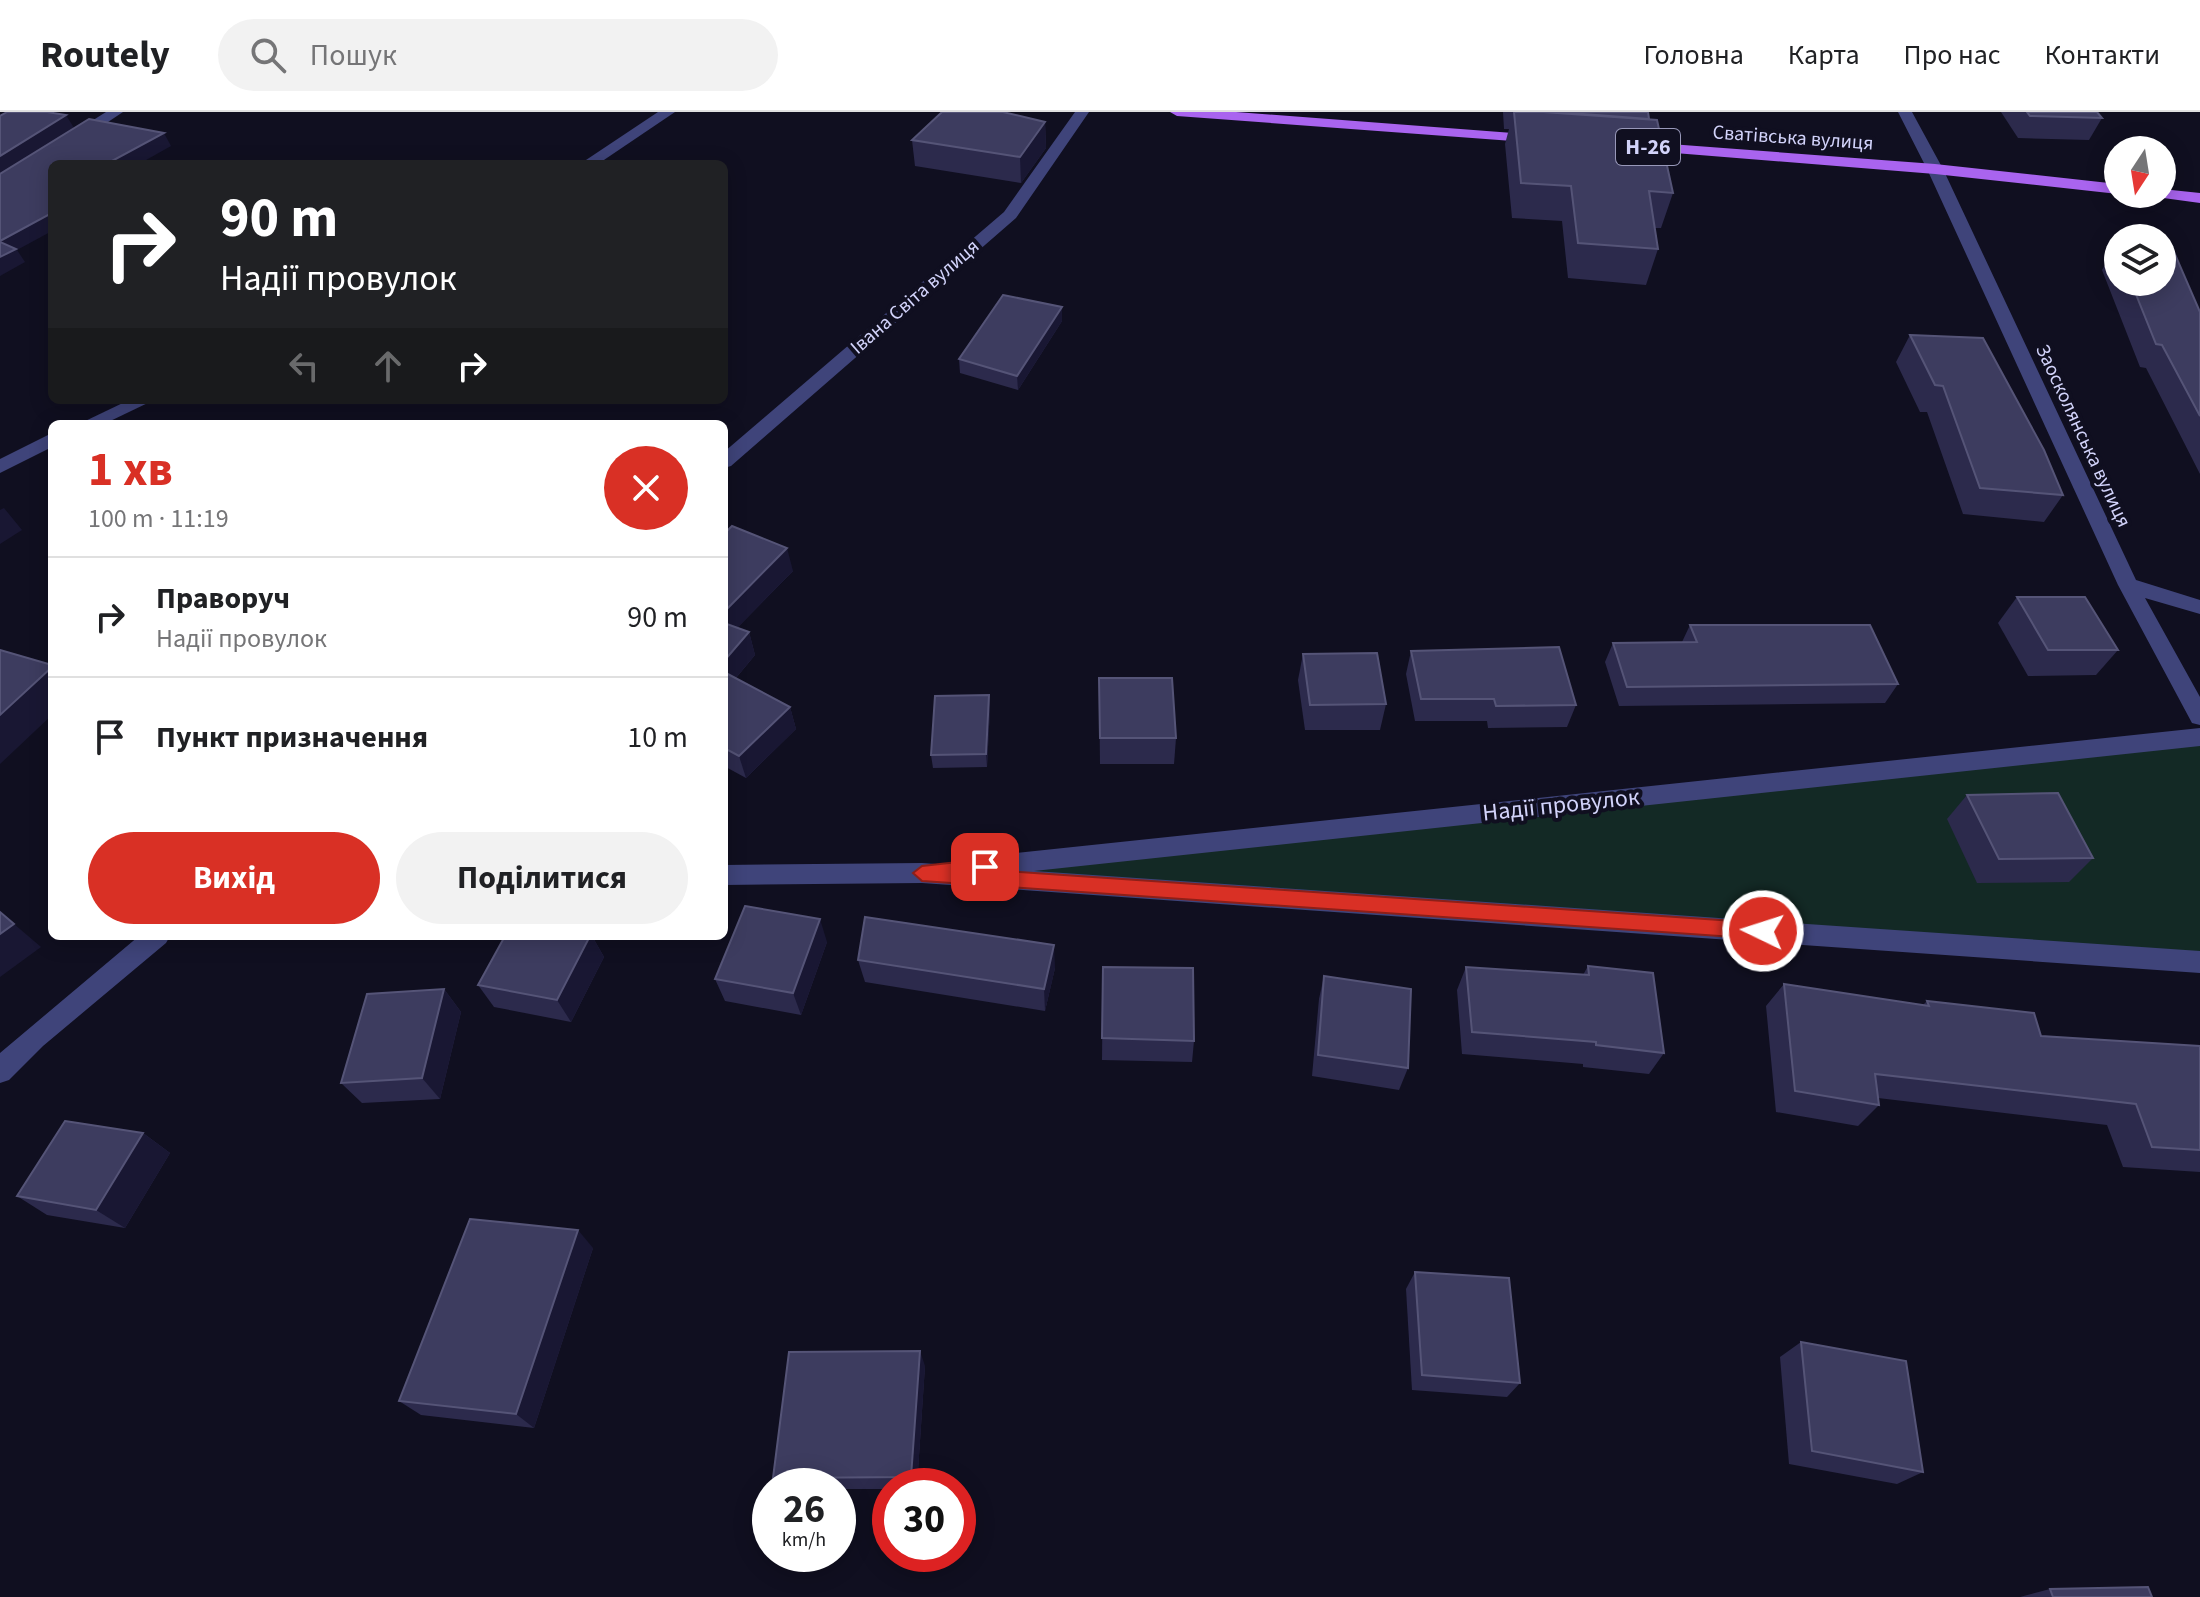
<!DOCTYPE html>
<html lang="uk">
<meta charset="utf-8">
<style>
:root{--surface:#fff;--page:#f2f2f2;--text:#202124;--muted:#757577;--line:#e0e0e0;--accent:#d93025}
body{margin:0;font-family:"Source Sans 3",sans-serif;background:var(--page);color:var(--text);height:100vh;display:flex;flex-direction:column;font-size:30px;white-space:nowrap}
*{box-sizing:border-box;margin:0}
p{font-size:26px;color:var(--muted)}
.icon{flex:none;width:44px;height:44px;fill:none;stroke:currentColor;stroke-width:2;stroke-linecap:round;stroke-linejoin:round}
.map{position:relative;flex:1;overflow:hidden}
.side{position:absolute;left:48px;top:308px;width:680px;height:520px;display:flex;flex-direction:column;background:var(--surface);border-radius:12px;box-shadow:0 4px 20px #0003}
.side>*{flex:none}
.top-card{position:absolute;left:48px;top:48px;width:680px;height:244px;border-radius:12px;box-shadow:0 4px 20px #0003;background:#202124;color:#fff;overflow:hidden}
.needle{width:52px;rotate:192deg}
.tools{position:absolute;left:2104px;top:24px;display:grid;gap:16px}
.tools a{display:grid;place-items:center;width:72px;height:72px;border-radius:50%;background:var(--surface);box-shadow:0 4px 20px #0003;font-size:40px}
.speed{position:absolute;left:752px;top:1356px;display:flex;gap:16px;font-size:40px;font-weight:700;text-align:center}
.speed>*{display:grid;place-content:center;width:104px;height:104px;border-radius:50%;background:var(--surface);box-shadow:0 4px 20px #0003;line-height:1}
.speed small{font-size:20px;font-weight:400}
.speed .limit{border:12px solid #d22;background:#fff;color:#111}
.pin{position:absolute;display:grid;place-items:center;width:68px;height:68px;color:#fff;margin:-34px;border-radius:16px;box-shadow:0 4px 12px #0006}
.me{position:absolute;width:88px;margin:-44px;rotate:274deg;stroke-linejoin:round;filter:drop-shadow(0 0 6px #0008)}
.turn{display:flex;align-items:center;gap:28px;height:168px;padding:0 40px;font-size:36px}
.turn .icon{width:104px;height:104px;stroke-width:2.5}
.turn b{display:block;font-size:56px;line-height:68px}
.lanes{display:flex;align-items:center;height:76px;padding:0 40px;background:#0003;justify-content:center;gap:40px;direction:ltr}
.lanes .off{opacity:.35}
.round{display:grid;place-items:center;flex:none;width:84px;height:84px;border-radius:42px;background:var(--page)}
.summary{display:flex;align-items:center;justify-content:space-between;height:136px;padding:0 40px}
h1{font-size:48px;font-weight:700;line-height:60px;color:var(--accent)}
.button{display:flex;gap:16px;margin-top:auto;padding:16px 40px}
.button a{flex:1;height:92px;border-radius:48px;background:var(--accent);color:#fff;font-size:32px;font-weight:700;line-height:92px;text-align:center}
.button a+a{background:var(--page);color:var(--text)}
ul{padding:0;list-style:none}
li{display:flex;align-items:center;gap:24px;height:120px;padding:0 40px;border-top:2px solid var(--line)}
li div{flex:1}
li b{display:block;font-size:30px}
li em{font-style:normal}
header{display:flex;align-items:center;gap:48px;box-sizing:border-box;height:112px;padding:0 40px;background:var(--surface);border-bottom:2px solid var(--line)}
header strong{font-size:38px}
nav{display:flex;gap:44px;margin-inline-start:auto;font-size:28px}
.search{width:560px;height:72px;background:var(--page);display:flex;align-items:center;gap:20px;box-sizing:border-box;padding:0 28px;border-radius:44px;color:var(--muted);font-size:30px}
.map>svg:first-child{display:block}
</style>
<header>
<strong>Routely</strong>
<div class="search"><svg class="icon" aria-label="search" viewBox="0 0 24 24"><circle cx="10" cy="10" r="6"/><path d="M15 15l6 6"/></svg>Пошук</div>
<nav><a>Головна</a><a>Карта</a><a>Про нас</a><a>Контакти</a></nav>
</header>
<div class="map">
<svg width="2200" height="1485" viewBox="0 0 2200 1485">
<rect width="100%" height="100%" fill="#100f20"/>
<polygon fill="#132925" points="2200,625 2200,850 922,761"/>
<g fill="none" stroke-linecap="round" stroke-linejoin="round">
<g fill="#3f447a" fill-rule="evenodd">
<polygon points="106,0 123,0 78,30 68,30 68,24"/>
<polygon points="658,0 675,0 598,52 580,52"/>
<polygon points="1075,0 1089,0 1016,106 731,354 724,356 724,340 1004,100"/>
<polygon points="1898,0 1912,0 1943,57 2136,468 2200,488 2200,502 2145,486 2200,585 2200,613 2192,611 2118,473 1927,57"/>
<polygon points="129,288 154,288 104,312 79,312"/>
<polygon points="52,321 52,335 0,361 0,347"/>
<polygon points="2200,616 2200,634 1034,759 2200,839 2200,861 922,771 724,773 724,753 922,751 976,755 979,747 988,744"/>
<polygon points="139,824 170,824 166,831 43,934 9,968 0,971 0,941"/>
</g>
<g fill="#a964ef" fill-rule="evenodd">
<polygon points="1170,0 1236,0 1538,23 1545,27 1538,31 1177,4"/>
<polygon points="1630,29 1935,52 2118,72 2118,82 1935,62 1625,37 1625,31"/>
<polygon points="2162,77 2200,81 2200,91 2156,85 2154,82 2162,82"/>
</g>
</g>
<g fill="#2c2a4c">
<polygon points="1503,0 1648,0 1649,8 1673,81 1661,116 1655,116 1658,137 1646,173 1568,166 1562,109 1512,106 1505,32 1509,17 1504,17"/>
<polygon points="2001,0 2097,0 2102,6 2089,28 2018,26"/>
<polygon points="1045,10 1046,36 1021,71 915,54 912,28"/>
<polygon points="2117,135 2118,135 2118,170 2162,170 2200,200 2200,362 2146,256 2140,255 2102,158"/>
<polygon points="1062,195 1062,209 1018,278 960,261 959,247"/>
<polygon points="1910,223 2063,383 2044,410 1963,402 1927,300 1920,300 1896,250"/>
<polygon points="724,422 793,459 737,516 749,520 755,543 736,566 790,595 796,617 746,666 724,654"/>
<polygon points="2017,485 2118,538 2096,563 2028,564 1998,511"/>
<polygon points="1690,513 1898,572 1885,591 1619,594 1605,550 1613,531 1682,530"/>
<polygon points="1411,539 1576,593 1567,615 1488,616 1487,609 1415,609 1406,562"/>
<polygon points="1303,542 1386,592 1380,618 1305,618 1298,568"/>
<polygon points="1099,566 1176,626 1174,652 1100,652"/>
<polygon points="989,583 990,596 987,655 933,656 931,643"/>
<polygon points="1967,683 2093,746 2069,770 1977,771 1947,707"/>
<polygon points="505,824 592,824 604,845 571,910 494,895 478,873"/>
<polygon points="827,830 801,903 725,889 715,867"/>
<polygon points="858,848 1055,856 1045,899 865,870"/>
<polygon points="1588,854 1664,941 1649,962 1583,955 1583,952 1462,942 1457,878 1466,855 1583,863"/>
<polygon points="1103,855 1194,929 1192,950 1102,948"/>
<polygon points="1324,864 1408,956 1399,978 1312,964 1319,887"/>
<polygon points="1784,872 1923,893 1927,889 2041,924 2200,934 2200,1060 2123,1055 2107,1013 1878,986 1879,993 1858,1014 1776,1000 1766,894"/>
<polygon points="444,877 461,900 440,987 362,991 341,971"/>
<polygon points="143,1021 170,1041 125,1116 47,1103 17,1084"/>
<polygon points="593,1136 534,1316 421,1303 399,1289"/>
<polygon points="1415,1160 1520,1271 1507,1285 1412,1278 1406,1177"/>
<polygon points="1801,1230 1923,1360 1897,1372 1789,1352 1780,1245"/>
<polygon points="925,1254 917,1374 890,1374 890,1377 838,1377 838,1374 781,1374 773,1366"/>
<polygon points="2050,1477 2152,1485 2020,1485"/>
</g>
<g fill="#191733">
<polygon points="66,3 74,16 0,62 0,44"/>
<polygon points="1045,10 1046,36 1021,71 1020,45"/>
<polygon points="164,21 171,34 139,52 111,52 110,50"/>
<polygon points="52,101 52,119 17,138 25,150 0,164 0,129"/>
<polygon points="1062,195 1062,209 1018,278 1017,264"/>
<polygon points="4,396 22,418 0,432 0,398"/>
<polygon points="787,436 793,459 724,529 724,500"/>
<polygon points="749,520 755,543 725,579 724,549"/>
<polygon points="52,555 52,603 0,652 0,603"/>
<polygon points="989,583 990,596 987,655 986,642"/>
<polygon points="790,595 796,617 746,666 739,644"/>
<polygon points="820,807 827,830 801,903 793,881"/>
<polygon points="14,812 41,835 0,865 0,822"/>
<polygon points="590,824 592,824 604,845 571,910 557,888"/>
<polygon points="1054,833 1055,856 1045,899 1044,877"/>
<polygon points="444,877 461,900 440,987 422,966"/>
<polygon points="143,1021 170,1041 125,1116 96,1098"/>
<polygon points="578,1118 593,1136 534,1316 516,1302"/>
<polygon points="920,1239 925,1254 917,1374 915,1374 911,1365"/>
</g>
<g fill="#3d3c5f" stroke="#555477" stroke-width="2">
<polygon points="7,0 47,0 66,3 0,44 0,4"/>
<polygon points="942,0 1003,0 1045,10 1020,45 912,28"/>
<polygon points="1514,0 1543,0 1657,8 1673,81 1649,79 1658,137 1578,131 1571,74 1521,71"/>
<polygon points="1557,0 1648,0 1649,7"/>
<polygon points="2027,0 2097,0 2102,6 2030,4"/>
<polygon points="89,7 164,21 110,50 114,52 52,52 52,101 0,129 0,62"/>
<polygon points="0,130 16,137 0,145"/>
<polygon points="2162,139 2174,140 2200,200 2200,304 2162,233 2156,232 2131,170 2162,170"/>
<polygon points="1003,183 1062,195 1017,264 959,247"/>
<polygon points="1910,223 1983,226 2044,338 2063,383 1980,376 1943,274 1935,273"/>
<polygon points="732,414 787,436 724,500 724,422"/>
<polygon points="2017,485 2085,485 2118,538 2048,538"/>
<polygon points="724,511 749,520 724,549"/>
<polygon points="1690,513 1870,513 1898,572 1627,575 1613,531 1697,530"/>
<polygon points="1559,535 1576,593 1496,594 1494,587 1421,587 1411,539"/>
<polygon points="0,538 52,553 52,555 0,603"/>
<polygon points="1377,541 1386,592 1310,593 1303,542"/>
<polygon points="724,560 790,595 739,644 724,636"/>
<polygon points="1099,566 1172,566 1176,626 1100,626"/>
<polygon points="989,583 986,642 931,643 935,584"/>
<polygon points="2058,681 2093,746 1999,747 1967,683"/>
<polygon points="745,794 820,807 793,881 715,867"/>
<polygon points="0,800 14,812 0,822"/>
<polygon points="865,805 1054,833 1044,877 858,848"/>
<polygon points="505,824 590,824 557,888 478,873"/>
<polygon points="1588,854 1653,861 1664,941 1596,933 1596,930 1472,920 1466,855 1589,863"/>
<polygon points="1103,855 1193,856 1194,929 1102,926"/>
<polygon points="1324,864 1411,877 1408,956 1318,943"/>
<polygon points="1784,872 1929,894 1927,889 2034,901 2041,924 2200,934 2200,1038 2152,1035 2136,992 1875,962 1879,993 1795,979"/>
<polygon points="444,877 422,966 341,971 367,882"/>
<polygon points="65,1009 143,1021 96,1098 17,1084"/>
<polygon points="470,1107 578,1118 516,1302 399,1289"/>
<polygon points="1415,1160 1509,1166 1520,1271 1422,1263"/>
<polygon points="1801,1230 1906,1249 1923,1360 1812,1339"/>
<polygon points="920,1239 911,1365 773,1366 789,1240"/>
<polygon points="2148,1475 2152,1485 2053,1485 2050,1477"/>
</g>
<polygon fill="#d93025" stroke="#8d1f18" stroke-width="2" points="985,747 991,749 992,758 1763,811 1772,819 1763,827 922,769 913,761 922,754"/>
<g text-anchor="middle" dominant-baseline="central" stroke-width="8" stroke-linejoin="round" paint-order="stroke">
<g font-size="20" fill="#d2d3fa" stroke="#100f20">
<text transform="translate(1793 26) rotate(4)">Сватівська вулиця</text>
<text transform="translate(915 185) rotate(-41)">Івана Світа вулиця</text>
<text transform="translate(2083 324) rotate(65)">Заосколянська вулиця</text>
</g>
<rect fill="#100f20" stroke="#9898b9" stroke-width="2" x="1616" y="17" width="64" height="36" rx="6"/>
<g font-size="22" font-weight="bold" fill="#d2d3fa">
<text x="1648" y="35">Н-26</text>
</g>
<g font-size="24" fill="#d2d3fa" stroke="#100f20">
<text transform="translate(1561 693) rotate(-6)">Надії провулок</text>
</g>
</g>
</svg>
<div class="tools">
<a><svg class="needle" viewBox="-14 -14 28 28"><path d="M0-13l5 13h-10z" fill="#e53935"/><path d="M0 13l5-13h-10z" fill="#757577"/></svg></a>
<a><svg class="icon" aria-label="layers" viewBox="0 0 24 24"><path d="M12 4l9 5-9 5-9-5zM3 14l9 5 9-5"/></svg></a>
</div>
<div class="speed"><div>26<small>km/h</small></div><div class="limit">30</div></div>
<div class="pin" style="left:985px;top:755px;background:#d93025"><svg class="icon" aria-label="arrive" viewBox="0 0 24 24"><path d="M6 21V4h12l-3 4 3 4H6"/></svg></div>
<svg class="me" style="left:1763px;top:819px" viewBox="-20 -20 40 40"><circle r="17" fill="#d93025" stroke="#fff" stroke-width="3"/><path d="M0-11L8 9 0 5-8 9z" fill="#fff"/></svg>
<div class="top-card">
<div class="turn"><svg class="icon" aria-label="right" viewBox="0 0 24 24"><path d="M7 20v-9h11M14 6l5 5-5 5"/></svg><div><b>90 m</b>Надії провулок</div></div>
<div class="lanes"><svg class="icon off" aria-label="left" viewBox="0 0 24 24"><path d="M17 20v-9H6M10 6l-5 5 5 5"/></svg><svg class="icon off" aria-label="ahead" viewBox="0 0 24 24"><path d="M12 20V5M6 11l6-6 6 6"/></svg><svg class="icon" aria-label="right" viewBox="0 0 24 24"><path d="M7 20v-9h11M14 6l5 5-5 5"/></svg></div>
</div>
<section class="side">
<div class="summary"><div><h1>1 хв</h1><p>100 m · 11:19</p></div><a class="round" style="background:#d93025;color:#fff"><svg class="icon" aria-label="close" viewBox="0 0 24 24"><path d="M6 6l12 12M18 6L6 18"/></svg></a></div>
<ul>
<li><svg class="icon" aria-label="right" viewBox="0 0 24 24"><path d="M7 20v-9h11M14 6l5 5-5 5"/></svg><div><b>Праворуч</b><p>Надії провулок</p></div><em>90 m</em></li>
<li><svg class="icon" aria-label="arrive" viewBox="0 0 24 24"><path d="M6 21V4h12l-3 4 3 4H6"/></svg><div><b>Пункт призначення</b></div><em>10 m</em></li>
</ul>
<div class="button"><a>Вихід</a><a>Поділитися</a></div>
</section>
</div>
